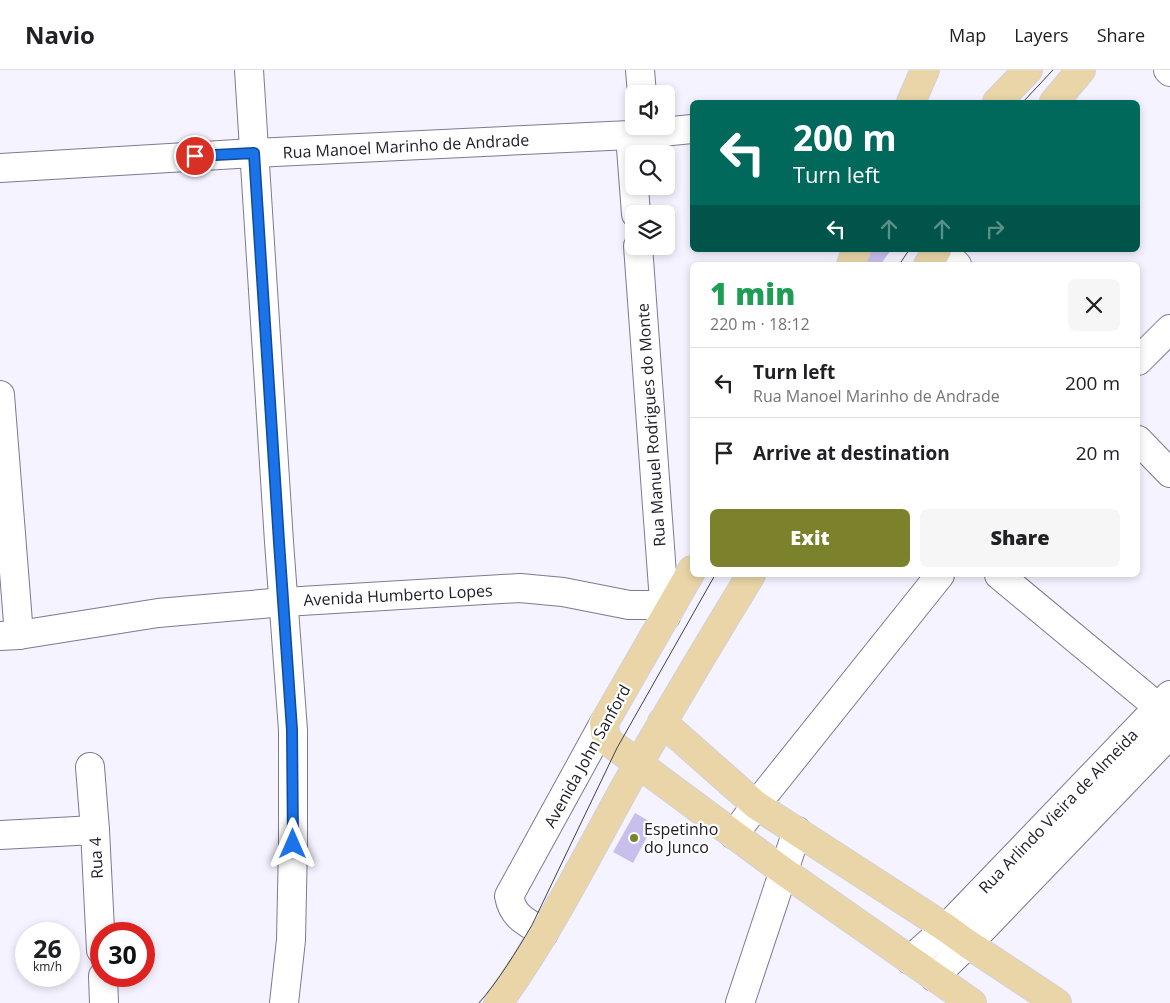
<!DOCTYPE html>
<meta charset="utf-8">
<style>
:root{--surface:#fff;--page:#f6f6f6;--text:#202124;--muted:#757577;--line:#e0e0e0;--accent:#7c822c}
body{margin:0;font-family:"Open Sans",sans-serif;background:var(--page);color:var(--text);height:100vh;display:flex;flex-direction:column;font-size:19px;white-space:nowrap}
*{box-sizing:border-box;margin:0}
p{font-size:16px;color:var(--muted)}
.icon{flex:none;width:28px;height:28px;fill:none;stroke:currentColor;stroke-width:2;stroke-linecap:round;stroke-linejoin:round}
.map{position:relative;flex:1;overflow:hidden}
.sheet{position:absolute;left:690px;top:192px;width:450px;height:315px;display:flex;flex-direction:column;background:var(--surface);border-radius:8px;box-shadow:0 2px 8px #0003}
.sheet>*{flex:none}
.top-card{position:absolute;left:690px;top:30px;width:450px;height:152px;border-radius:8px;box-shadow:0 2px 8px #0003;background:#00695c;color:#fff;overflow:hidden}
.controls{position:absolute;left:625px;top:15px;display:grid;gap:10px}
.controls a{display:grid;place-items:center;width:50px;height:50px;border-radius:8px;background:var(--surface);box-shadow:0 2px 8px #0003;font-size:25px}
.speed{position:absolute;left:15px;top:852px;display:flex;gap:10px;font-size:25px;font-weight:700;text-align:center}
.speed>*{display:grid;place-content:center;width:65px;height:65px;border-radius:50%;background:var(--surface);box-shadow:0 2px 8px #0003;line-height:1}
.speed small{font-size:12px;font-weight:400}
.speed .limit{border:8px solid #d22;background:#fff;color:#111}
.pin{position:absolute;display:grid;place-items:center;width:42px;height:42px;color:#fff;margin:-21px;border:2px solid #fff;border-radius:50%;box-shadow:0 1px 5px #0007}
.me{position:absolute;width:55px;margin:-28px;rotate:0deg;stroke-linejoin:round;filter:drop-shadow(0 0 4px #0008)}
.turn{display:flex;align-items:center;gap:18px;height:105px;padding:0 20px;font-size:22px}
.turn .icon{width:65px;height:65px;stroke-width:2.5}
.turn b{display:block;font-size:35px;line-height:42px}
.lanes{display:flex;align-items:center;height:48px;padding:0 20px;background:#0003;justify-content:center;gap:25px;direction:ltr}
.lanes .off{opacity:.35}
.round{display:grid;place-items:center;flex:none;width:52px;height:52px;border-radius:8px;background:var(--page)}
.summary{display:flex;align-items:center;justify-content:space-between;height:85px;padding:0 20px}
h1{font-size:30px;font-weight:800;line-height:38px;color:#1e9e55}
.cta{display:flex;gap:10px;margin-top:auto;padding:10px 20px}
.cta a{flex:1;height:58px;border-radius:8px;background:var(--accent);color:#fff;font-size:20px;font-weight:800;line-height:58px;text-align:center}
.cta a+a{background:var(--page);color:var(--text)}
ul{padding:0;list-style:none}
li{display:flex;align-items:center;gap:15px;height:70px;padding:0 20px;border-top:1px solid var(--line)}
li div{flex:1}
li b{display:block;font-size:19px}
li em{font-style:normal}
header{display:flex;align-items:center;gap:30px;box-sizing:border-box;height:70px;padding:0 25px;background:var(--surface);border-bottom:1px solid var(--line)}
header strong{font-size:24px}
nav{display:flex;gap:28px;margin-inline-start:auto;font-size:18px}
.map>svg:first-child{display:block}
</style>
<header>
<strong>Navio</strong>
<nav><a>Map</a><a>Layers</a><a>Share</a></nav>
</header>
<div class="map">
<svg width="1170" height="933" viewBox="0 0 1170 933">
<rect width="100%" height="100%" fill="#f5f3ff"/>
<g fill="#c8bfec">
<polygon points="866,180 891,180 880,195 855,195"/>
<polygon points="635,743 654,754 633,793 613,782"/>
</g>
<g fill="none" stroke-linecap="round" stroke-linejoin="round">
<defs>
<g id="minor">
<polyline points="249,0 279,472 293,660 293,774 291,870 284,933"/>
<polyline points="640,0 642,24"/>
<polyline points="1168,0 1170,2"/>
<polyline points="630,65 636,144"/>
<polyline points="0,98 254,83 630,65 692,59"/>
<polyline points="638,176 663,518 665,535"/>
<polyline points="942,180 957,195"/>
<polyline points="1138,291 1170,259"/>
<polyline points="0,325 19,565"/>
<polyline points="1138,370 1170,403"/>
<polyline points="999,505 1158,637 1170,649"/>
<polyline points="0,566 19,565 158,543 284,532 520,518 563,522 629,535 665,535 666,546"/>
<polyline points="90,697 95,760 101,880"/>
<polyline points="0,765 95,760"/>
<polyline points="734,765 756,735 940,505"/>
<path d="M544,863C527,852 513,848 509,826L604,653"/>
<polyline points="910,890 946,858 1170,625"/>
<polyline points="103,906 104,933"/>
<polyline points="934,907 968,874 1170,664"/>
<polyline points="740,933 797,761"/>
</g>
<g id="major">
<polyline points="911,32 925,0"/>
<polyline points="997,32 1028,0"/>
<polyline points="1054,32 1081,0"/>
<polyline points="851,195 856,180"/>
<polyline points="928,195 937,180"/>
<polyline points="692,500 604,653 605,663 609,672 783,801 972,933"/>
<polyline points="662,652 756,735 946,858 968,874 1057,933"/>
<path d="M498,933C547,865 585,790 625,717C666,646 708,575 751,505"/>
</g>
</defs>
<use href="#minor" stroke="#7e7992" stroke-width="30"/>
<use href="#major" stroke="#d3d2d5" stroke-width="30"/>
<use href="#minor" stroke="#fff" stroke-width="28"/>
<use href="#major" stroke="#e9d5a7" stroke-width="28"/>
<g stroke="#42404c" stroke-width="1">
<polyline points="1023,32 1053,0"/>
<polyline points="899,195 909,180"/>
<path d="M479,933C499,910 516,882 532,855L617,678L715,505"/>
</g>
</g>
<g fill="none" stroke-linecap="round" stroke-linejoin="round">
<defs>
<polyline id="route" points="195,86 254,83 279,472 292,660 293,774"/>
</defs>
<use href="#route" stroke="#114b97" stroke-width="12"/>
<use href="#route" stroke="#1a73e8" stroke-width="9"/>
</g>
<circle fill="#7c822c" stroke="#fff" stroke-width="2" cx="634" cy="768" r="5"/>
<g text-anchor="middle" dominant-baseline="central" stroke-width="4.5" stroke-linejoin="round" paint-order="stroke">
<g font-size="16" fill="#22202b" stroke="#fff">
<text transform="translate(406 76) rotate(-3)">Rua Manoel Marinho de Andrade</text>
<text transform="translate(651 355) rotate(-94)">Rua Manuel Rodrigues do Monte</text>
<text transform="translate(398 525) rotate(-3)">Avenida Humberto Lopes</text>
<text transform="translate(587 686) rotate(-61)">Avenida John Sanford</text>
<text transform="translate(1058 741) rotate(-46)">Rua Arlindo Vieira de Almeida</text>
<text transform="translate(96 788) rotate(-93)">Rua 4</text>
</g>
<g font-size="16" fill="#22202b" stroke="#fff" text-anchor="start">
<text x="644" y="759">Espetinho<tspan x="644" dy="18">do Junco</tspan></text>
</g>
</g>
</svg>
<div class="controls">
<a><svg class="icon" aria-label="sound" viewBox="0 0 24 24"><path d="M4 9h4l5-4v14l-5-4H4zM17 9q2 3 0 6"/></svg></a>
<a><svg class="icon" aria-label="search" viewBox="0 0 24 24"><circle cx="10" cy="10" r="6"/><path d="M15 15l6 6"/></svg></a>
<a><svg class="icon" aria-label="layers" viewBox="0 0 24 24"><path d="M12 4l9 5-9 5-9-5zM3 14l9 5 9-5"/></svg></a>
</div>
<div class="speed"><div>26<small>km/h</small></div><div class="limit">30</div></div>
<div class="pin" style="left:195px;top:86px;background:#d93025"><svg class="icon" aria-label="arrive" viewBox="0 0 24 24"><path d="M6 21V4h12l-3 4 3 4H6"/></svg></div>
<svg class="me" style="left:293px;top:774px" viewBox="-20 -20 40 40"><path d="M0-17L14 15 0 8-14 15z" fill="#1a73e8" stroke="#fff" stroke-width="4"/></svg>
<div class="top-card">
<div class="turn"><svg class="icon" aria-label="left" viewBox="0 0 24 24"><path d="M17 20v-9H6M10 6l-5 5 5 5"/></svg><div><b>200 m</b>Turn left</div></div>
<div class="lanes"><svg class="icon" aria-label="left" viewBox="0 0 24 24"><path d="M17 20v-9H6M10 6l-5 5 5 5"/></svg><svg class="icon off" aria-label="ahead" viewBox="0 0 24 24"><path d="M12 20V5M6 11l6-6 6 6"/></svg><svg class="icon off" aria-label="ahead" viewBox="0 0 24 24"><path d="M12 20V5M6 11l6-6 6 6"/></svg><svg class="icon off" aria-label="right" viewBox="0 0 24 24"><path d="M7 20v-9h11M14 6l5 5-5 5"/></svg></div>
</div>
<section class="sheet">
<div class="summary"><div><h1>1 min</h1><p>220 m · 18:12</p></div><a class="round"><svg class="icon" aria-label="close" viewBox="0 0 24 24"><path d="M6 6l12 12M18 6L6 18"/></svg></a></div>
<ul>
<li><svg class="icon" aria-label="left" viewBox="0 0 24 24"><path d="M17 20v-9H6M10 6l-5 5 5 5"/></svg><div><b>Turn left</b><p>Rua Manoel Marinho de Andrade</p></div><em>200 m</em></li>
<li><svg class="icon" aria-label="arrive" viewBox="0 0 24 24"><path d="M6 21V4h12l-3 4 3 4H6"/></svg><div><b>Arrive at destination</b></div><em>20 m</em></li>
</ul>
<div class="cta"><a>Exit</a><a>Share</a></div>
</section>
</div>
